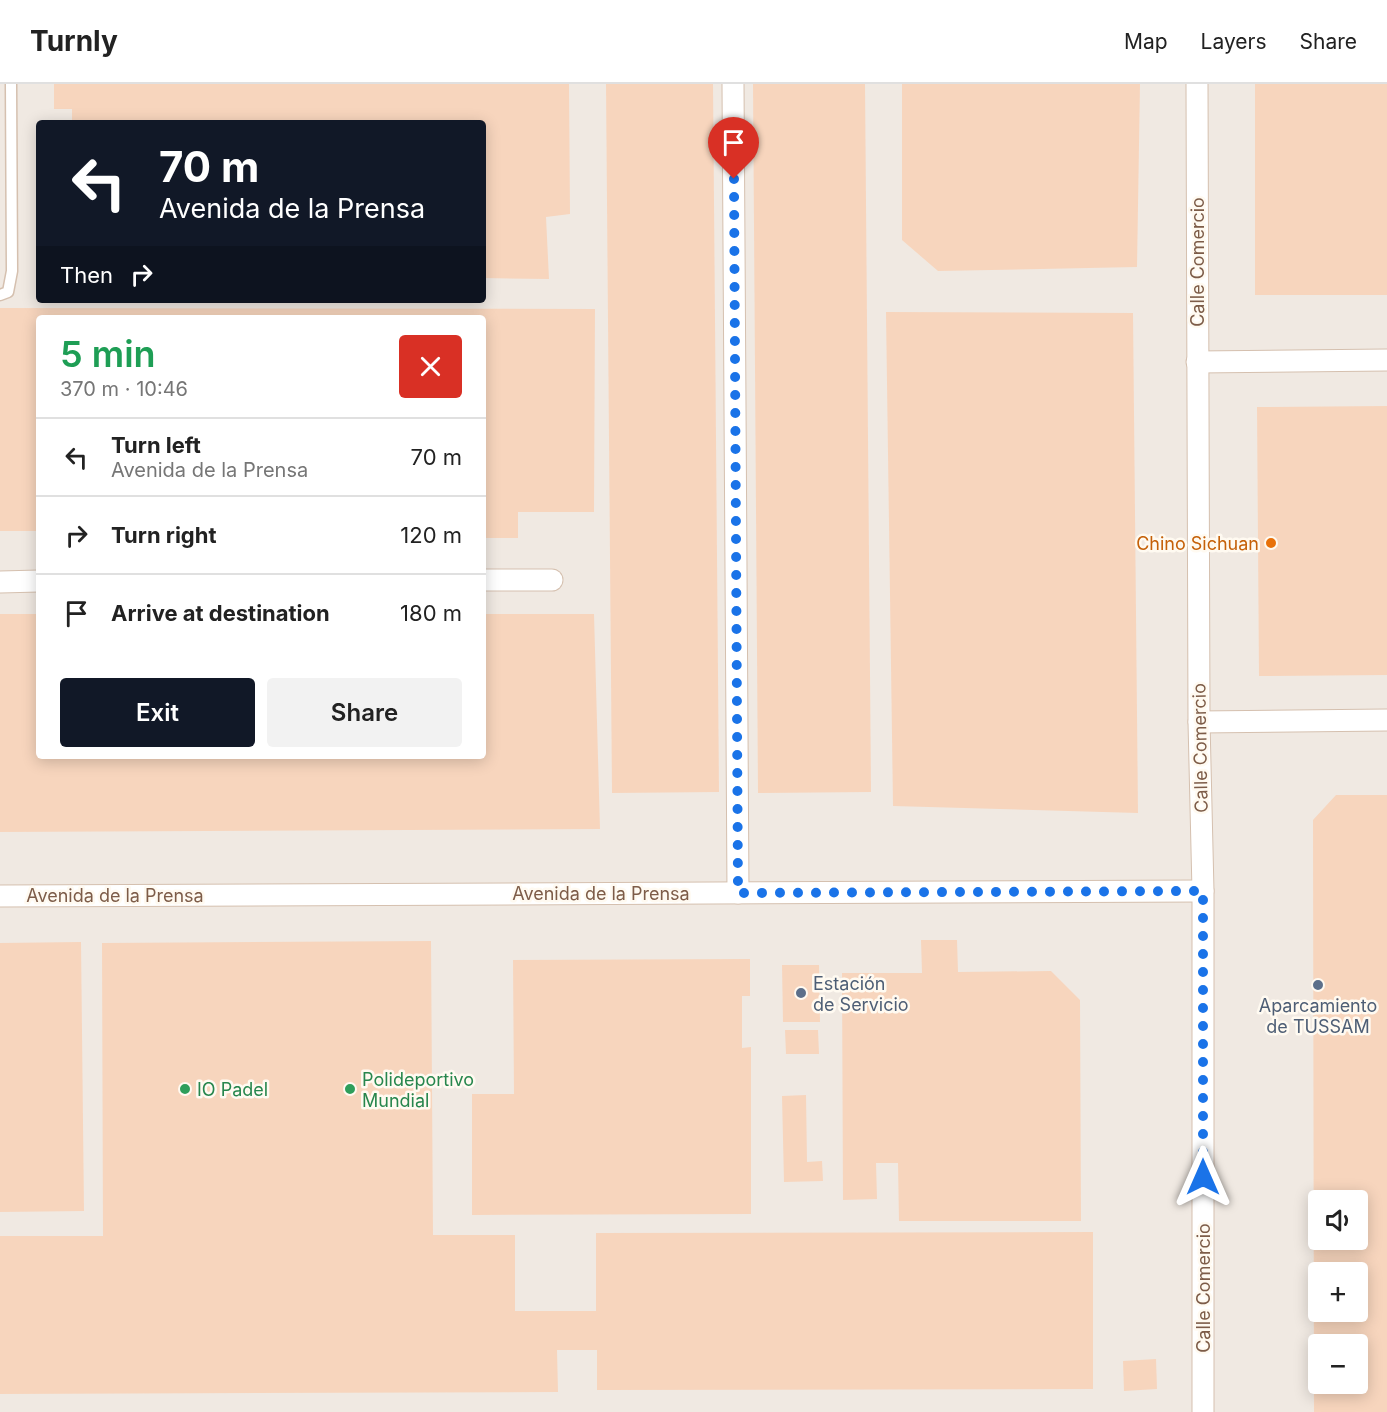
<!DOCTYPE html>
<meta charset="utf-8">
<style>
:root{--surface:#fff;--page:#f2f2f2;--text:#222;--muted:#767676;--line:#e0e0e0;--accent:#111827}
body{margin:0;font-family:Inter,sans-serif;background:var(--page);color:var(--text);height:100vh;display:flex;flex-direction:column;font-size:22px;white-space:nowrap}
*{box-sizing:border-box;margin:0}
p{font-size:20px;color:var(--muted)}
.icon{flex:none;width:33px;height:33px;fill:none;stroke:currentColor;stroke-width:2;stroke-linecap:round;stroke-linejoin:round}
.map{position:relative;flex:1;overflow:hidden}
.side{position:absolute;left:36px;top:231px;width:450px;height:444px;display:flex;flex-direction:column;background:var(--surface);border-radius:6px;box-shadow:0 3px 15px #0003}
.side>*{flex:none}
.guide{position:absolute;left:36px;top:36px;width:450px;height:183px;border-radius:6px;box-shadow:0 3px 15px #0003;background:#111827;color:#fff;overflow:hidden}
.fabs{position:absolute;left:1308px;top:1106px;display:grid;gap:12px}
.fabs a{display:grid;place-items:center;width:60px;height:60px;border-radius:6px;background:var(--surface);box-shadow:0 3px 15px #0003;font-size:30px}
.pin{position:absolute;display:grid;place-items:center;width:51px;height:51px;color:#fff;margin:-62px -26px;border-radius:50% 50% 50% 0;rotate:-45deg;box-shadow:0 0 6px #0007}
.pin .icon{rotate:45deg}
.me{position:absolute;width:66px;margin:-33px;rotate:0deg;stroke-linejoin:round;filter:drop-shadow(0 0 4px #0008)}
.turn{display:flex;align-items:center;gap:21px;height:126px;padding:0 24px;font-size:27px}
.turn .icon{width:78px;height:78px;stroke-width:2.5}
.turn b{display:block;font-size:42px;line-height:51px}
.then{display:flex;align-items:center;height:57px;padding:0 24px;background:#0003;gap:12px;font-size:22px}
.round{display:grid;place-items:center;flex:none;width:63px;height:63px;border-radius:6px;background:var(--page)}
.overview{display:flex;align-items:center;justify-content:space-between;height:102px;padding:0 24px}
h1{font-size:36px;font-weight:600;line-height:45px;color:#1e9e55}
.cta{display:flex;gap:12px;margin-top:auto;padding:12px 24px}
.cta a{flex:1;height:69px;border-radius:6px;background:var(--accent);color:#fff;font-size:24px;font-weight:600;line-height:69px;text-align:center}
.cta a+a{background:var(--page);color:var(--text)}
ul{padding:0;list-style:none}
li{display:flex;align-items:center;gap:18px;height:78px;padding:0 24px;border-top:2px solid var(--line)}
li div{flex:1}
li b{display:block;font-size:22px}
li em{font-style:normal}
header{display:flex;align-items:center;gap:36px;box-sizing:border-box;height:84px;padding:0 30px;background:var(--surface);border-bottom:2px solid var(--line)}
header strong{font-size:28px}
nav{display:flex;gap:33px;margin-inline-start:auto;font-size:21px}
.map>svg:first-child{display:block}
</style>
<header>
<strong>Turnly</strong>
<nav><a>Map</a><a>Layers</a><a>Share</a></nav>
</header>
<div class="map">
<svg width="1387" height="1328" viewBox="0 0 1387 1328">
<rect width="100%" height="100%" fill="#fff6e9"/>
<path fill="#f0e9e2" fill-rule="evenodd" d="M0,0H1387V1328H0ZM39,39H483V216H39ZM39,234H483V672H39ZM1318,1116H1358V1155H1318ZM1318,1188H1358V1227H1318ZM1318,1260H1358V1299H1318Z"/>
<g fill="#f7d5bd" fill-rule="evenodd">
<polygon points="54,0 569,0 570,130 546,133 549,195 483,194 483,39 72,39 72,25 54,25"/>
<polygon points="606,0 713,0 719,708 612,709"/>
<polygon points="753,0 865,0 871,708 758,709"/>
<polygon points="902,0 1140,0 1137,183 938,187 902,156"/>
<rect x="1255" y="0" width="132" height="211"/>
<polygon points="0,224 595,225 594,428 518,428 518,454 483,454 483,234 39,234 39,447 0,447"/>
<polygon points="886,228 1133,229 1138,729 893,722"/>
<polygon points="1387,322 1387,591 1259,592 1257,323"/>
<polygon points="0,530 39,530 39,672 483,672 483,530 594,530 600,745 0,748"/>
<path d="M1336,711H1387V1328H1314L1313,736ZM1318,1116H1358V1155H1318ZM1318,1188H1358V1227H1318ZM1318,1260H1358V1299H1318Z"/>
<polygon points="921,856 957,856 958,888 1051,887 1080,916 1081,1137 899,1137 898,1079 876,1079 877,1115 843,1116 842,889 922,889"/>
<polygon points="431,857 433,1151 515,1151 515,1227 596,1227 596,1149 1093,1148 1093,1305 597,1306 597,1266 557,1266 558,1308 0,1310 0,1152 103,1152 102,859"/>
<polygon points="81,858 84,1127 0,1128 0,859"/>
<polygon points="750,875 750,912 742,912 742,964 751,963 751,1130 472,1131 472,1010 514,1010 513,876"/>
<polygon points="782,881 819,881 820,938 783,938"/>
<polygon points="785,946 818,946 819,970 786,970"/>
<polygon points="806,1011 807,1078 822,1077 823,1097 784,1098 782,1012"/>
<polygon points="1156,1275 1157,1305 1124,1307 1123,1277"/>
</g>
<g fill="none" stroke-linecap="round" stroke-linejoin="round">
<defs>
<polyline id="service" points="0,211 8,208 12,187 11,0"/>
<g id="minor">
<polyline points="733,0 738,809"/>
<polyline points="1197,0 1199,638 1203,807 1203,1328"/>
<polyline points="1197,278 1387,276"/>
<polyline points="483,496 552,496"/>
<polyline points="0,498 39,497"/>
<polyline points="1199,638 1387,636"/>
<polyline points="0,812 1203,807"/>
</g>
</defs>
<use href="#service" stroke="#d5c0af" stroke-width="13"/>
<use href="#minor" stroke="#d5c0af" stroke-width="23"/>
<use href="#service" stroke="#fff" stroke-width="10"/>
<use href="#minor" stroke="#fff" stroke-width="21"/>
</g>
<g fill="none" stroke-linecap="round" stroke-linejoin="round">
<polyline stroke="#1a73e8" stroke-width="10" stroke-dasharray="0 18" points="734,95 738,809 1203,807 1203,1093"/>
</g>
<circle fill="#e8710a" stroke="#fffaf1" stroke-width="2" cx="1271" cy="459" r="6"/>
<g fill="#5c6f8a" stroke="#fffaf1" stroke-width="2">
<circle cx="1318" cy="901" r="6"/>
<circle cx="801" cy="909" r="6"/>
</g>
<g fill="#2e9e5b" stroke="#fffaf1" stroke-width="2">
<circle cx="185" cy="1005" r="6"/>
<circle cx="350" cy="1005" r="6"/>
</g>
<g text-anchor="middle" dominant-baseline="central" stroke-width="5" stroke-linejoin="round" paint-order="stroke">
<g font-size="18" fill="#7d5c48" stroke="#fffaf1">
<text transform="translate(1197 178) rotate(-90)">Calle Comercio</text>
<text transform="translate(1200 664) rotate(-91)">Calle Comercio</text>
<text x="601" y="809">Avenida de la Prensa</text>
<text x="115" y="811">Avenida de la Prensa</text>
<text transform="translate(1203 1204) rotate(-90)">Calle Comercio</text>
</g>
<g font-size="18" fill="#c56008" stroke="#fffaf1" text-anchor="end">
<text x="1259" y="459">Chino Sichuan</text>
</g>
<g font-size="18" fill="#4e5e75" stroke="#fffaf1" text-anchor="start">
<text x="813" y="899">Estación<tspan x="813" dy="21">de Servicio</tspan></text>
<text x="1318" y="921" text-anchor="middle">Aparcamiento<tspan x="1318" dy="21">de TUSSAM</tspan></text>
</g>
<g font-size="18" fill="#27864d" stroke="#fffaf1" text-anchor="start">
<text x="362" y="995">Polideportivo<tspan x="362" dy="21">Mundial</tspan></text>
<text x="197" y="1005">IO Padel</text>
</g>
</g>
</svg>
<div class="fabs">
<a><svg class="icon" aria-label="sound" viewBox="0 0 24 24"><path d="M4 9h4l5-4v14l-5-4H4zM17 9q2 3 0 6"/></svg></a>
<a>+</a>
<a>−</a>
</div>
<div class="pin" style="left:734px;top:95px;background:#d93025"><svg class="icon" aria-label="arrive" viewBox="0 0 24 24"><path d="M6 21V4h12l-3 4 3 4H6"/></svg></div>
<svg class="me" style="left:1203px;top:1093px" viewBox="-20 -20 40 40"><path d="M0-17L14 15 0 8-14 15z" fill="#1a73e8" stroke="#fff" stroke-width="4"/></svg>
<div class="guide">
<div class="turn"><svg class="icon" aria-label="left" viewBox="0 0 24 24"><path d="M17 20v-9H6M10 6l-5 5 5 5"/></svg><div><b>70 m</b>Avenida de la Prensa</div></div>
<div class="then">Then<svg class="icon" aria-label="right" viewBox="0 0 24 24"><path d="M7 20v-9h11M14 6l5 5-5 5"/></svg></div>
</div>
<section class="side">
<div class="overview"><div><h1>5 min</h1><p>370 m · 10:46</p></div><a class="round" style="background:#d93025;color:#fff"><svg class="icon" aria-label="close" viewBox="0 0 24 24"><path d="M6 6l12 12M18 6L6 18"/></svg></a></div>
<ul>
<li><svg class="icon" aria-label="left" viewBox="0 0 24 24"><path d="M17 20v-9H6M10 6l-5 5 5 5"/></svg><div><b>Turn left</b><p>Avenida de la Prensa</p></div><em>70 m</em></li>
<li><svg class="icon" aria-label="right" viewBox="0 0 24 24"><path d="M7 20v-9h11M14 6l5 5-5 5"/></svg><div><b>Turn right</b></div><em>120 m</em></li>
<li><svg class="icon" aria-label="arrive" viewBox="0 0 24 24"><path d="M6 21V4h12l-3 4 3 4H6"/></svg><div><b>Arrive at destination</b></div><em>180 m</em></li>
</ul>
<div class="cta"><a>Exit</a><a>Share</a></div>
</section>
</div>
